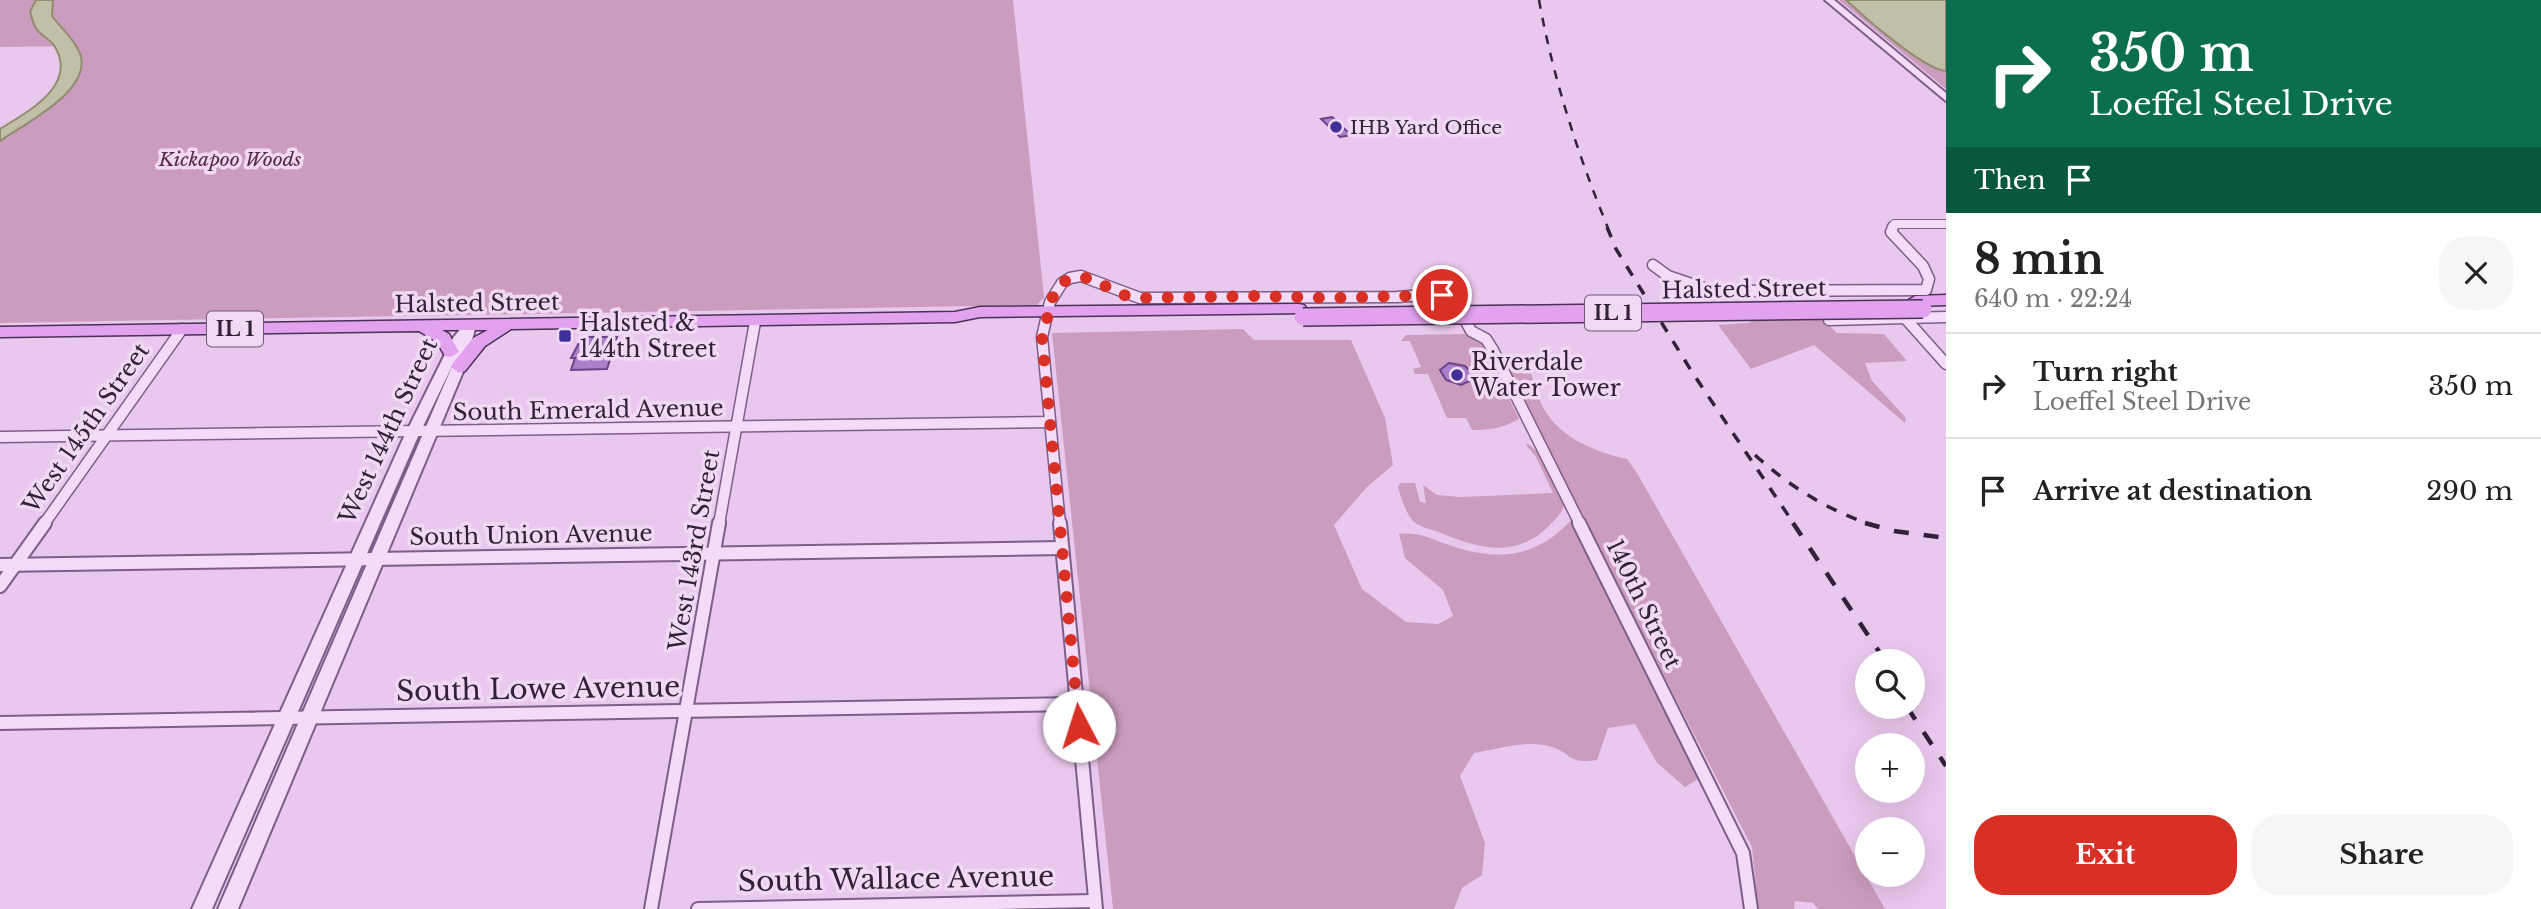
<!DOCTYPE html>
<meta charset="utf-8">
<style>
:root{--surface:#fff;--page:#f6f6f6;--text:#222;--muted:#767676;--line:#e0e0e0;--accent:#d93025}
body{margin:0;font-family:"Libre Baskerville",serif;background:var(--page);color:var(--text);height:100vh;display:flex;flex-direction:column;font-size:26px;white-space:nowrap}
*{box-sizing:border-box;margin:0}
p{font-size:23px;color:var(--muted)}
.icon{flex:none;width:38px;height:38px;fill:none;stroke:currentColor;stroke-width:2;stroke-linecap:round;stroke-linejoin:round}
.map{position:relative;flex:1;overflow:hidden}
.panel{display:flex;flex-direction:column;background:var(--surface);width:595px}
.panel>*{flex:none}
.hud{background:#0b6e4f;color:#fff;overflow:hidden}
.tools{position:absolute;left:1855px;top:649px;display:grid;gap:14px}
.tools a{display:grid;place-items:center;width:70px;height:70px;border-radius:50%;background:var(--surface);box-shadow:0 7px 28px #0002;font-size:35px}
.pin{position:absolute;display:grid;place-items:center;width:60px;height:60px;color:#fff;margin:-30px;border:4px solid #fff;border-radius:50%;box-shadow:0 2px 7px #0007}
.me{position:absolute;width:77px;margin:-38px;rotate:355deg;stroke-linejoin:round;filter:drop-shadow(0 0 5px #0008)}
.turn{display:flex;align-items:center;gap:24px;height:147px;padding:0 28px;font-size:32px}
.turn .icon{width:91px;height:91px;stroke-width:2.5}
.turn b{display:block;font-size:49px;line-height:60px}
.then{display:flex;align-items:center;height:66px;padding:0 28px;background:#0003;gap:14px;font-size:26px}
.round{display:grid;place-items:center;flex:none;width:74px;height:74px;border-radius:28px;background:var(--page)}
.head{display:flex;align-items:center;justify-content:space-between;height:119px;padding:0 28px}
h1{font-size:42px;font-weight:700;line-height:52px}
.action{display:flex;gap:14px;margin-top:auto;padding:14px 28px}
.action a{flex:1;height:80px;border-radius:28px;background:var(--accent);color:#fff;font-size:28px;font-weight:700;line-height:80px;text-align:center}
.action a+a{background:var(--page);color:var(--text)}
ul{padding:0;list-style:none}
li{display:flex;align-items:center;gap:21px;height:105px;padding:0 28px;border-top:2px solid var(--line)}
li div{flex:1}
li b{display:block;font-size:26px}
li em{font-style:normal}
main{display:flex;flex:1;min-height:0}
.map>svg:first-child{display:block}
</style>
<main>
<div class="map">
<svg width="1946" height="909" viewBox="0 0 1946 909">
<rect width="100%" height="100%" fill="#e9c8ed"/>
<g fill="#cc9cbe">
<path d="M0,0H1013L1044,297L1037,305L0,323V141C20,127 74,99 78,74C80,65 77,55 76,46L0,47Z"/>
<polygon points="1839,0 1946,0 1946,89"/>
<polygon points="1819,316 1837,333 1884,334 1907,361 1865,363 1872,381 1906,418 1905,423 1814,345 1751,369 1718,325 1748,323 1761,317"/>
<path d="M1243,329L1254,340H1351L1385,418L1393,465L1366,488L1334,525L1362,589L1406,622L1438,624L1453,616L1443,590L1405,558L1399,534C1419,531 1433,540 1452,546C1499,562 1538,557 1572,519L1698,779L1685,787L1657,763L1635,724L1608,728L1597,760C1567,764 1575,755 1552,747C1529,739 1497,749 1474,753L1460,776L1485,843L1482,875L1462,888L1454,909H1113L1052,333Z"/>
<path d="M1467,334L1482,344L1519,419C1503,428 1490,430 1472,430L1466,418H1447L1428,374H1415L1413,369L1421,367L1410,341H1401L1406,335Z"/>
<path d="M1513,356H1522C1533,370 1533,385 1540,401C1555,436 1592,451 1627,459L1637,473L1885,909H1818L1813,903L1795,901L1794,909H1758L1752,847L1518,392L1508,365Z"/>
<path d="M1528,444L1538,452L1564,504C1563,513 1555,519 1549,526C1514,560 1478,548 1438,532C1430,529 1419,527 1413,521C1405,511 1401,499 1398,486L1401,483H1415L1420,502L1426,503L1423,485L1437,495L1461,497L1553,493L1536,457L1526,445Z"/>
</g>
<g fill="#c2bfa9" stroke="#908d6f" stroke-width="2">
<path d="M36,0H53L52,16C61,28 77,42 81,57C89,92 24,124 0,141V129C27,112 78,86 55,47C51,39 40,36 36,28C33,24 32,17 30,12Z"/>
<path d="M1846,0H1946V71C1923,69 1864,17 1846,0Z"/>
</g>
<g fill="#ab7fca" stroke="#6a4488" stroke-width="2">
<polygon points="1332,117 1351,135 1340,137 1321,119"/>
<polygon points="582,337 617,337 607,369 571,370 575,358 571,358"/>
<polygon points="1449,363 1465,366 1472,373 1472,380 1461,385 1446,380 1440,370"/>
</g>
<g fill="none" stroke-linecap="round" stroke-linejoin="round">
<defs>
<polyline id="minor-far2" points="1892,228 1894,224 1946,224"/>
<g id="minor-far1">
<polyline points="1653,265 1668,276 1712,291 1926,290 1929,279 1923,266 1891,232 1893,227"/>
<polyline points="1905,318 1946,364"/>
<polyline points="1829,320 1946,317"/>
<polyline points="0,437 1050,422"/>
<polyline points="44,524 182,329"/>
<polyline points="719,524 755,322"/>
<polyline points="1060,524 1042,337 1050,302 1062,283 1070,278 1081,276 1140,298 1397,297 1435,294 1455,301 1471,331 1486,339 1493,350 1580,524"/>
</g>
<g id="minor">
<polyline points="1060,523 1096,909"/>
<polyline points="1579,523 1743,853 1751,909"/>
<polyline points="0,565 1062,548"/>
<polyline points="0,586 45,523"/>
<polyline points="0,723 1077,704"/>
<polyline points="651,909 719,523"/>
<polyline points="698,909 1095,901"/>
</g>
<g id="tertiary">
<polygon points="1825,0 1834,0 1946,93 1946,101"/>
<polygon points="470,321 476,325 465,367 238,909 218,909 454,362 416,441 212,909 192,909 402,441 453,338 466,322"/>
</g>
<g id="primary">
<polygon points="1946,295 1946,305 1915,306 1907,301 1915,296"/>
<polygon points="1299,304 1304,305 1307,309 1304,313 980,317 955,322 511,329 485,346 465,371 459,373 451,367 453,363 473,338 488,330 442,330 449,334 459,352 451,357 445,356 437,342 419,331 0,337 0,327 955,312 980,307"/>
</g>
</defs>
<use href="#minor-far2" stroke="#7c5e89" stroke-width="10"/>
<use href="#minor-far1" stroke="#7c5e89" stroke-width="13"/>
<use href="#minor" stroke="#7c5e89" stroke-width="16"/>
<use href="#tertiary" stroke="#7c5e89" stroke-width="4"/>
<use href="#primary" stroke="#493157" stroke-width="3"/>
<use href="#minor-far2" stroke="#f4dcf8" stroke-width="8"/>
<use href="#minor-far1" stroke="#f4dcf8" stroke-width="10"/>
<use href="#minor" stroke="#f4dcf8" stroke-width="12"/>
<use href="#tertiary" fill="#f4dcf8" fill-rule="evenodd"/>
<use href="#primary" fill="#e3a2ee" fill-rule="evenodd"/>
<path stroke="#31213a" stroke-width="2.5" stroke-dasharray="9 9" stroke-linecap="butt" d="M1539,0C1553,78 1578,155 1608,228"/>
<g stroke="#31213a" stroke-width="3.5" stroke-dasharray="11 11" stroke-linecap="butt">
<polyline points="1607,227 1616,249 1692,372 1794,524"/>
<path d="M1755,455C1789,486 1826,509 1869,524"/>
</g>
<g stroke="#31213a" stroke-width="4.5" stroke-dasharray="15 15" stroke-linecap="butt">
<polyline points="1793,523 1886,662"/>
<polyline points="1865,523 1894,531 1946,538"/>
<polyline points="1907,707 1946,766"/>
</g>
<defs>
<polyline id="primary-bridge" points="1303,317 1923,309"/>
</defs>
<use href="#primary-bridge" stroke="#493157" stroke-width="20" stroke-linecap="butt"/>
<use href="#primary-bridge" stroke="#e3a2ee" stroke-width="17"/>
</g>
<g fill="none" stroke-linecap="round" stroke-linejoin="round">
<polyline stroke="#d93025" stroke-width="12" stroke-dasharray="0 21.6" points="1079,726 1042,337 1055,289 1062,282 1079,277 1094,279 1118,294 1140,298 1257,296 1333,298 1442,295"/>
</g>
<g fill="#402f96" stroke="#f1d8f5" stroke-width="2.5">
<circle cx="1336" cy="127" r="7"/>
<rect x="558" y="329" width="14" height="14" rx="3.5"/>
<circle cx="1457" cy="375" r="7"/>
</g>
<g text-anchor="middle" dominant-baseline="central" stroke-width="7" stroke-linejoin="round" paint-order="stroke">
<g font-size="19" fill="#31213a" stroke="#f1d8f5" text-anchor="start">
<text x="1350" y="127">IHB Yard Office</text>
</g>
<g font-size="19" font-style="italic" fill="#562843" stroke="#f1d8f5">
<text x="230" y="159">Kickapoo Woods</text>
</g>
<g fill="#f1d8f5" stroke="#6b5872" stroke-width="2">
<rect x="1585" y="295.5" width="56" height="35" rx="5"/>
<rect x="207" y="311.5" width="56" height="35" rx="5"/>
</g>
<g font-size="21" font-weight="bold" fill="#31213a">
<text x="1613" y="313">IL 1</text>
<text x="235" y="329">IL 1</text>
</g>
<g font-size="23" fill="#31213a" stroke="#f1d8f5">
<text transform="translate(1744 289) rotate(-1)">Halsted Street</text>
<text transform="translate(477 303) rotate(-1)">Halsted Street</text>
<text transform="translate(588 410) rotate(-1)">South Emerald Avenue</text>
<text transform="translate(86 428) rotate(-55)">West 145th Street</text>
<text transform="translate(388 431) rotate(-65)">West 144th Street</text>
<text transform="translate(531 535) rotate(-1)">South Union Avenue</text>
<text transform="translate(694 550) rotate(-80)">West 143rd Street</text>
<text transform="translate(1644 604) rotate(64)">140th Street</text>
</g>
<g font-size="23" fill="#31213a" stroke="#f1d8f5" text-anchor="start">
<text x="579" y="323">Halsted &amp;<tspan x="579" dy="26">144th Street</tspan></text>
<text x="1471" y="362">Riverdale<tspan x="1471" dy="26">Water Tower</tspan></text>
</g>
<g font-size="28" fill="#31213a" stroke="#f1d8f5">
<text transform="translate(538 689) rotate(-1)">South Lowe Avenue</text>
<text transform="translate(896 879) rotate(-1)">South Wallace Avenue</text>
</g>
</g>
</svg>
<div class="tools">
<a><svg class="icon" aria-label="search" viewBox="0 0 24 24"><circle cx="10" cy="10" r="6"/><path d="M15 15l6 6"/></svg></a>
<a>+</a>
<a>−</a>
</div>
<div class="pin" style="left:1442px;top:295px;background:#d93025"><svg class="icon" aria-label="arrive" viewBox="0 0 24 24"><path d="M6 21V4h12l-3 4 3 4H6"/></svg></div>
<svg class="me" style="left:1079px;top:726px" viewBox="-20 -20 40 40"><circle r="19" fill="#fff"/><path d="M0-13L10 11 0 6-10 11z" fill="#d93025"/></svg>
</div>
<section class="panel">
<div class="hud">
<div class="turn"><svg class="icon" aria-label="right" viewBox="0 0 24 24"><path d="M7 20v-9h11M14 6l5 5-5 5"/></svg><div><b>350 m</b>Loeffel Steel Drive</div></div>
<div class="then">Then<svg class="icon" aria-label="arrive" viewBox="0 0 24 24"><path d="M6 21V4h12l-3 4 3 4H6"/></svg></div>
</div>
<div class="head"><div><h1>8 min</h1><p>640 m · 22:24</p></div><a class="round"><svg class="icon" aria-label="close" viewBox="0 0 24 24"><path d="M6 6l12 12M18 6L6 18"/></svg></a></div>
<ul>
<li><svg class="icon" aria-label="right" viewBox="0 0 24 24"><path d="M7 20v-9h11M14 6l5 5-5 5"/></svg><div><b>Turn right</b><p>Loeffel Steel Drive</p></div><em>350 m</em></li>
<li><svg class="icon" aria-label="arrive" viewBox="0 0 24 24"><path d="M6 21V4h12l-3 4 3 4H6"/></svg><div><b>Arrive at destination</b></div><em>290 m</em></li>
</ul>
<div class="action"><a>Exit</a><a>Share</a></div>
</section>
</main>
